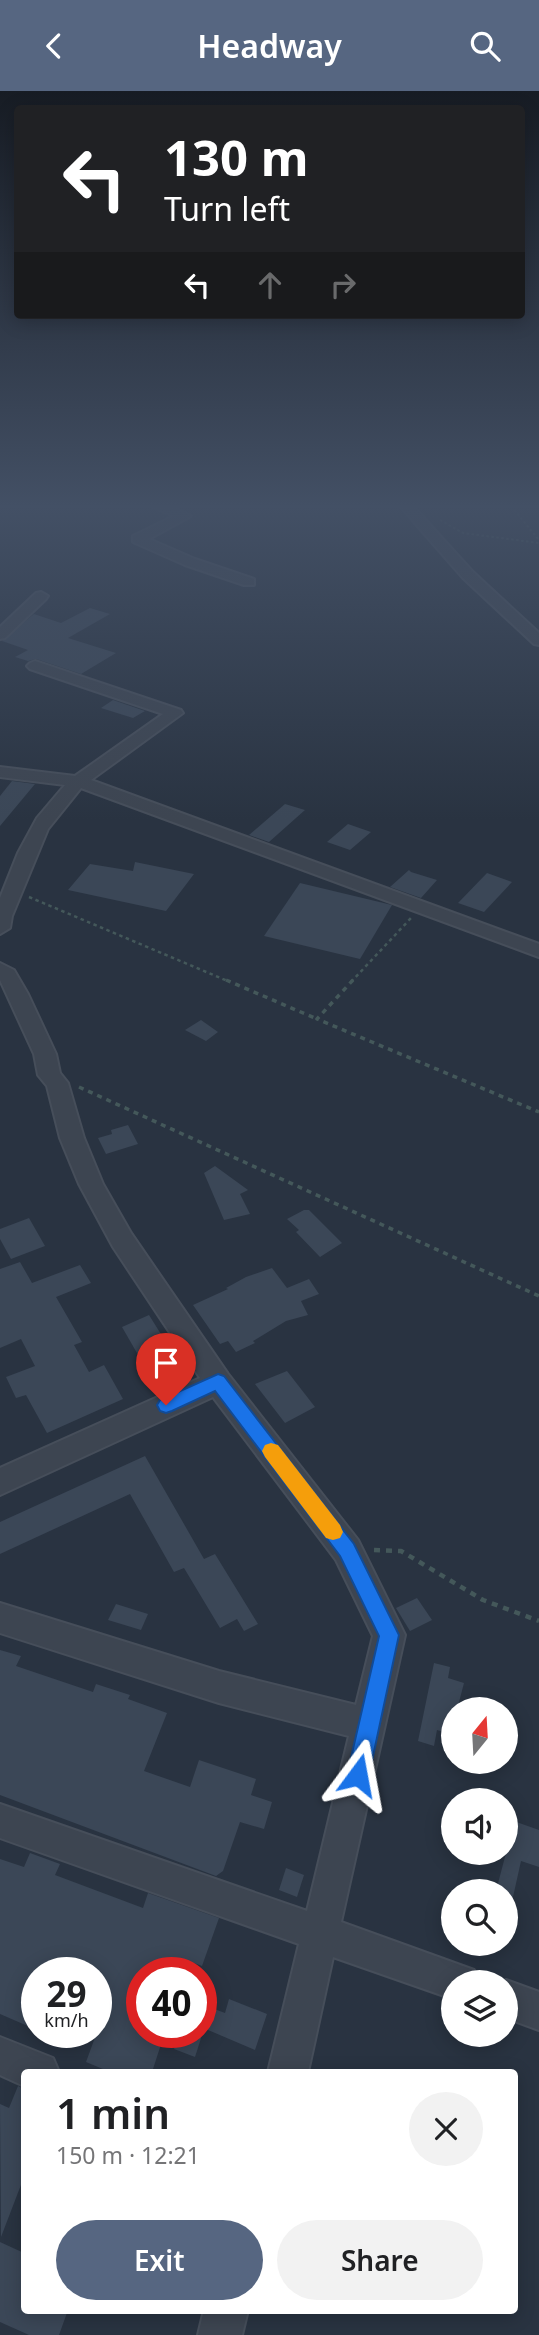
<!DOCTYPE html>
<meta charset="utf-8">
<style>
:root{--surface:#fff;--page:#f2f2f2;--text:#202124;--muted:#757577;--accent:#566681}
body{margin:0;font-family:"Noto Sans",sans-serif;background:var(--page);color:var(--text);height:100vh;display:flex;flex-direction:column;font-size:26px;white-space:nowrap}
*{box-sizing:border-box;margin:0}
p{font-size:23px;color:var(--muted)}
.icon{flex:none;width:38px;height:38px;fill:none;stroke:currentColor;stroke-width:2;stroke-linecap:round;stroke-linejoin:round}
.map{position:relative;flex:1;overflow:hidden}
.details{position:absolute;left:21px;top:1978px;width:497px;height:245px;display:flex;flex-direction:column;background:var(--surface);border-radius:7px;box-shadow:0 4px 18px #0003}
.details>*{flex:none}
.top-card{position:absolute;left:14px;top:14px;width:511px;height:214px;border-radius:7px;box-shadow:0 4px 18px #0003;background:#202124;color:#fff;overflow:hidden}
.needle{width:46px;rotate:18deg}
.controls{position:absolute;left:441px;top:1606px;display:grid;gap:14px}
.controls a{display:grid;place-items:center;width:77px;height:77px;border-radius:50%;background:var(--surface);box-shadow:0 4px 18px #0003;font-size:35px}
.speed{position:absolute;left:21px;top:1866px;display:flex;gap:14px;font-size:35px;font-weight:700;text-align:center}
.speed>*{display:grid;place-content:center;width:91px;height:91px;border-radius:50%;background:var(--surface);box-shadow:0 4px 18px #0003;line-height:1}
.speed small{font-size:18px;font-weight:400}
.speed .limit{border:10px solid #d22;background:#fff;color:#111}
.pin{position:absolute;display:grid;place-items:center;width:60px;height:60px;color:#fff;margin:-72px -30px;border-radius:50% 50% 50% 0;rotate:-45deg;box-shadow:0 0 7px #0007}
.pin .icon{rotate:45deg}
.me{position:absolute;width:77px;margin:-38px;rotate:13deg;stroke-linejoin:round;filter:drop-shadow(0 0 5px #0008)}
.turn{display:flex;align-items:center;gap:24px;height:147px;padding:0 35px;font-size:32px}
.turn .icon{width:91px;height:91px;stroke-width:2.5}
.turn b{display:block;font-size:49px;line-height:60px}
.lanes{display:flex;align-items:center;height:66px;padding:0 35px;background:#0003;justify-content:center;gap:35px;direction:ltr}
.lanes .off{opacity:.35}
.round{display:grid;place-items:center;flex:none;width:74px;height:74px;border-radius:37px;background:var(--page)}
.head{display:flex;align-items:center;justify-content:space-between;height:119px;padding:0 35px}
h1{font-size:42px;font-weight:600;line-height:52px}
.cta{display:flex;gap:14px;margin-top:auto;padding:14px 35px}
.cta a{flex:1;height:80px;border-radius:42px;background:var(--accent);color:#fff;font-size:28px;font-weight:600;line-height:80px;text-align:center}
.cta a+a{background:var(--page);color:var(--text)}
header{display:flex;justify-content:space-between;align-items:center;height:91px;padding:0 35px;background:var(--accent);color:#fff;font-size:32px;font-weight:600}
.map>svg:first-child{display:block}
</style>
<header><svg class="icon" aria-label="back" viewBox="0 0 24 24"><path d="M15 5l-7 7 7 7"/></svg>Headway<svg class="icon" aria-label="search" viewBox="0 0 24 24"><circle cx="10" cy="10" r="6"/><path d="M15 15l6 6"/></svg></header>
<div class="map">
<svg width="539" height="2244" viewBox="0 0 539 2244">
<rect width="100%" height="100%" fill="#293341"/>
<g fill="#3b4757">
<polygon points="90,517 110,523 68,547 116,562 81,583 36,568 28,570 15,566 28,559 2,550 34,523 61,532"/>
<polygon points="113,609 145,620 133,627 101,617"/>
<polygon points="12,690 35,693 0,735 0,705"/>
<polygon points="285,713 305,719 269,751 249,744"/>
<polygon points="348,733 371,741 350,759 327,751"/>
<polygon points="135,771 194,783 166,820 68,799 90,773 133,780"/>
<polygon points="409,779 411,781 437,789 421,807 390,796"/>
<polygon points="487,782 512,791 484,821 458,812"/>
<polygon points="300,792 392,814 360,868 264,845"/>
<polygon points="201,929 218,941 206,950 185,939"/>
<polygon points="128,1034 138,1053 106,1063 98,1047 112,1043 111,1039"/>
<polygon points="215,1075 248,1099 240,1103 250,1123 224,1129 204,1082"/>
<polygon points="304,1119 309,1119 342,1152 320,1166 296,1141 299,1139 287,1128"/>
<polygon points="29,1127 45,1155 11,1168 0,1148 0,1138"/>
<polygon points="20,1171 32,1192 80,1174 91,1192 56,1206 82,1251 74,1254 89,1281 104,1274 123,1308 47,1342 26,1304 16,1307 6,1286 35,1275 21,1248 0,1257 0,1178"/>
<polygon points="272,1177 287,1197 309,1188 319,1203 301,1210 308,1224 286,1230 253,1250 255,1252 236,1261 228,1250 220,1253 193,1214 228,1198 226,1197 246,1186"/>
<polygon points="149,1224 174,1264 145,1276 122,1236"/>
<polygon points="287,1280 315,1316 285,1332 255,1293"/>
<polygon points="145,1365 204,1468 215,1463 258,1533 244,1540 237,1528 220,1537 184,1477 174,1481 130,1403 0,1463 0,1431"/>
<polygon points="417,1507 432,1529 410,1540 396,1517"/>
<polygon points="116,1513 148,1523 141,1539 108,1529"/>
<polygon points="0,1559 21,1565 16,1575 93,1601 96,1593 130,1604 128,1608 167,1622 144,1680 190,1696 199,1669 256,1688 251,1704 272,1711 264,1738 240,1731 223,1780 216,1785 0,1704"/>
<polygon points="434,1572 450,1576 448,1587 464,1592 458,1615 453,1619 450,1643 437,1639 434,1655 418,1650"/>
<polygon points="508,1728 539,1739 539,1776 521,1770 513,1806 506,1804 506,1801 496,1800 506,1762"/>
<polygon points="30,1762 60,1773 55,1784 143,1817 148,1802 219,1827 202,1875 191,1871 187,1881 142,1881 142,1941 165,1941 152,1981 110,1981 86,1971 108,1911 96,1907 96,1881 37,1881 37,1939 0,1923 0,1768 24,1776"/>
<polygon points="286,1777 304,1784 297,1806 279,1799"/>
<polygon points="229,1908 267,1923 255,1959 201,1936 201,1913 225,1922"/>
<polygon points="180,1941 203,1941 195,1966 174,1958"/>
<polygon points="18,1995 24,1998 24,2086 1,2146 0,2013 9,2017"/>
<polygon points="0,2151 24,2162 24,2219 68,2219 59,2244 29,2244 0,2231"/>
</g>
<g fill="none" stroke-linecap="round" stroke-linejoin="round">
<defs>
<g id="minor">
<polygon points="151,415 169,415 191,425 149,448 195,468 254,488 254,494 244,494 185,474 133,451 133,445 174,425"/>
<polygon points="400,415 413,415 473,481 539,542 539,554 534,553 463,487"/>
<polygon points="41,501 48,505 46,508 5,547 0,548 0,536 36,502"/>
<polygon points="35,570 181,619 183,622 91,689 539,853 539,866 81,697 48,738 12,825 10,837 0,843 0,807 18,762 37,727 65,694 0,686 0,676 75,685 163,623 30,578 27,575 30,572"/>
<polygon points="0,872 14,879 28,903 56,963 60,982 68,992 84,1047 103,1093 131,1142 228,1283 358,1449 405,1544 341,1831 474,1879 480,1892 453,1892 453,1908 333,1866 308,1981 268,1981 299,1853 0,1747 0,1713 307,1820 349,1645 219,1612 0,1542 0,1512 219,1580 356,1614 373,1545 336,1469 213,1306 0,1404 0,1377 200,1287 113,1156 79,1093 60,1047 47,995 38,984 34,963 0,889"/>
<polygon points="506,1889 539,1901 539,1939 506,1927 506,1892 499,1892"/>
<polygon points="0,1946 53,1967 59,1981 24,1981 24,1995 0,1984"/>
<polygon points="204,2219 248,2219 242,2244 198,2244"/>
</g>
</defs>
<use href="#minor" stroke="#464e5a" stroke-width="4"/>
<g stroke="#44585a" stroke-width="2" stroke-dasharray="2.5 2.5" stroke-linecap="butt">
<polyline points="511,415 539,449"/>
<polyline points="440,429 463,442 539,452"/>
</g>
<g stroke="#44585a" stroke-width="2.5" stroke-dasharray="3.5 3.5" stroke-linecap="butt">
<polyline points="29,806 230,891"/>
<polyline points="351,891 411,827"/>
</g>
<g stroke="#44585a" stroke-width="3.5" stroke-dasharray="5 5" stroke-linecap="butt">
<polyline points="226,889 317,928"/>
<polyline points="353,889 317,928 539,1021"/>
<polyline points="79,996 539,1205"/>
</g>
<polyline stroke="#44585a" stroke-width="4.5" stroke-dasharray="6 6" stroke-linecap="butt" points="374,1459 401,1460 483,1509 539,1530"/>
<use href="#minor" fill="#3d4551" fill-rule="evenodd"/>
</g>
<linearGradient id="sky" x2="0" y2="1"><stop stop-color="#171c24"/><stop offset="0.57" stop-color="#435065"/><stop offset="1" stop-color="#435065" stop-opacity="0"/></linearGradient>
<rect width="539" height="729" fill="url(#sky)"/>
<polygon fill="#1a73e8" stroke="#114b97" stroke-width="2" points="218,1283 224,1285 354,1453 399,1544 369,1684 366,1692 358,1695 350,1692 347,1684 379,1545 340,1465 215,1300 172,1320 166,1322 160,1320 157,1314 160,1309"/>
<polygon fill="#f59e0b" points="271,1352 278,1354 340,1434 343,1441 340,1447 333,1449 326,1447 265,1366 262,1360 265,1354"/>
</svg>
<div class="controls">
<a><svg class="needle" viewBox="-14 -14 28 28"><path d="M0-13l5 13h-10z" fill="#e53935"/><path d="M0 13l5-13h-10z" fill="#757577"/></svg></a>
<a><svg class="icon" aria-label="sound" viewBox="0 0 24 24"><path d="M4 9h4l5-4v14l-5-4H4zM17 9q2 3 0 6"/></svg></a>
<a><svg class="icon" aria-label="search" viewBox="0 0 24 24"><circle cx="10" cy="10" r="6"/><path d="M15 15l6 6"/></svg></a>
<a><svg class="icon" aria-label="layers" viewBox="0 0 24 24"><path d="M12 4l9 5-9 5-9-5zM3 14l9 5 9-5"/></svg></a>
</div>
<div class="speed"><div>29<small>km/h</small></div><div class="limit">40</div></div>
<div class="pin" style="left:166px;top:1314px;background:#d93025"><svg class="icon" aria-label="arrive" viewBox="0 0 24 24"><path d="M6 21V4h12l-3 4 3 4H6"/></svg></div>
<svg class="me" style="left:358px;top:1684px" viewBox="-20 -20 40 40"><path d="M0-17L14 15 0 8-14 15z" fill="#1a73e8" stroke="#fff" stroke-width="4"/></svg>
<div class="top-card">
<div class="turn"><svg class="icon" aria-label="left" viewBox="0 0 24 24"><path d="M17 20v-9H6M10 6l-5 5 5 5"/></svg><div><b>130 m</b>Turn left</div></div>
<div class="lanes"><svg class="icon" aria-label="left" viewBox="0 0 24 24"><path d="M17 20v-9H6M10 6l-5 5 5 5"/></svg><svg class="icon off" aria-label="ahead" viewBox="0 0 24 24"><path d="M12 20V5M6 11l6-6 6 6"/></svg><svg class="icon off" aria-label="right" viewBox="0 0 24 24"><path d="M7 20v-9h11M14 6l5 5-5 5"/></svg></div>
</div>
<section class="details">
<div class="head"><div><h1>1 min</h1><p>150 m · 12:21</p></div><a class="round"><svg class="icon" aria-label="close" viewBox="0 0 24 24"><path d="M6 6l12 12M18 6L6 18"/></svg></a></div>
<div class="cta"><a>Exit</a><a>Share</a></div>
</section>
</div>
